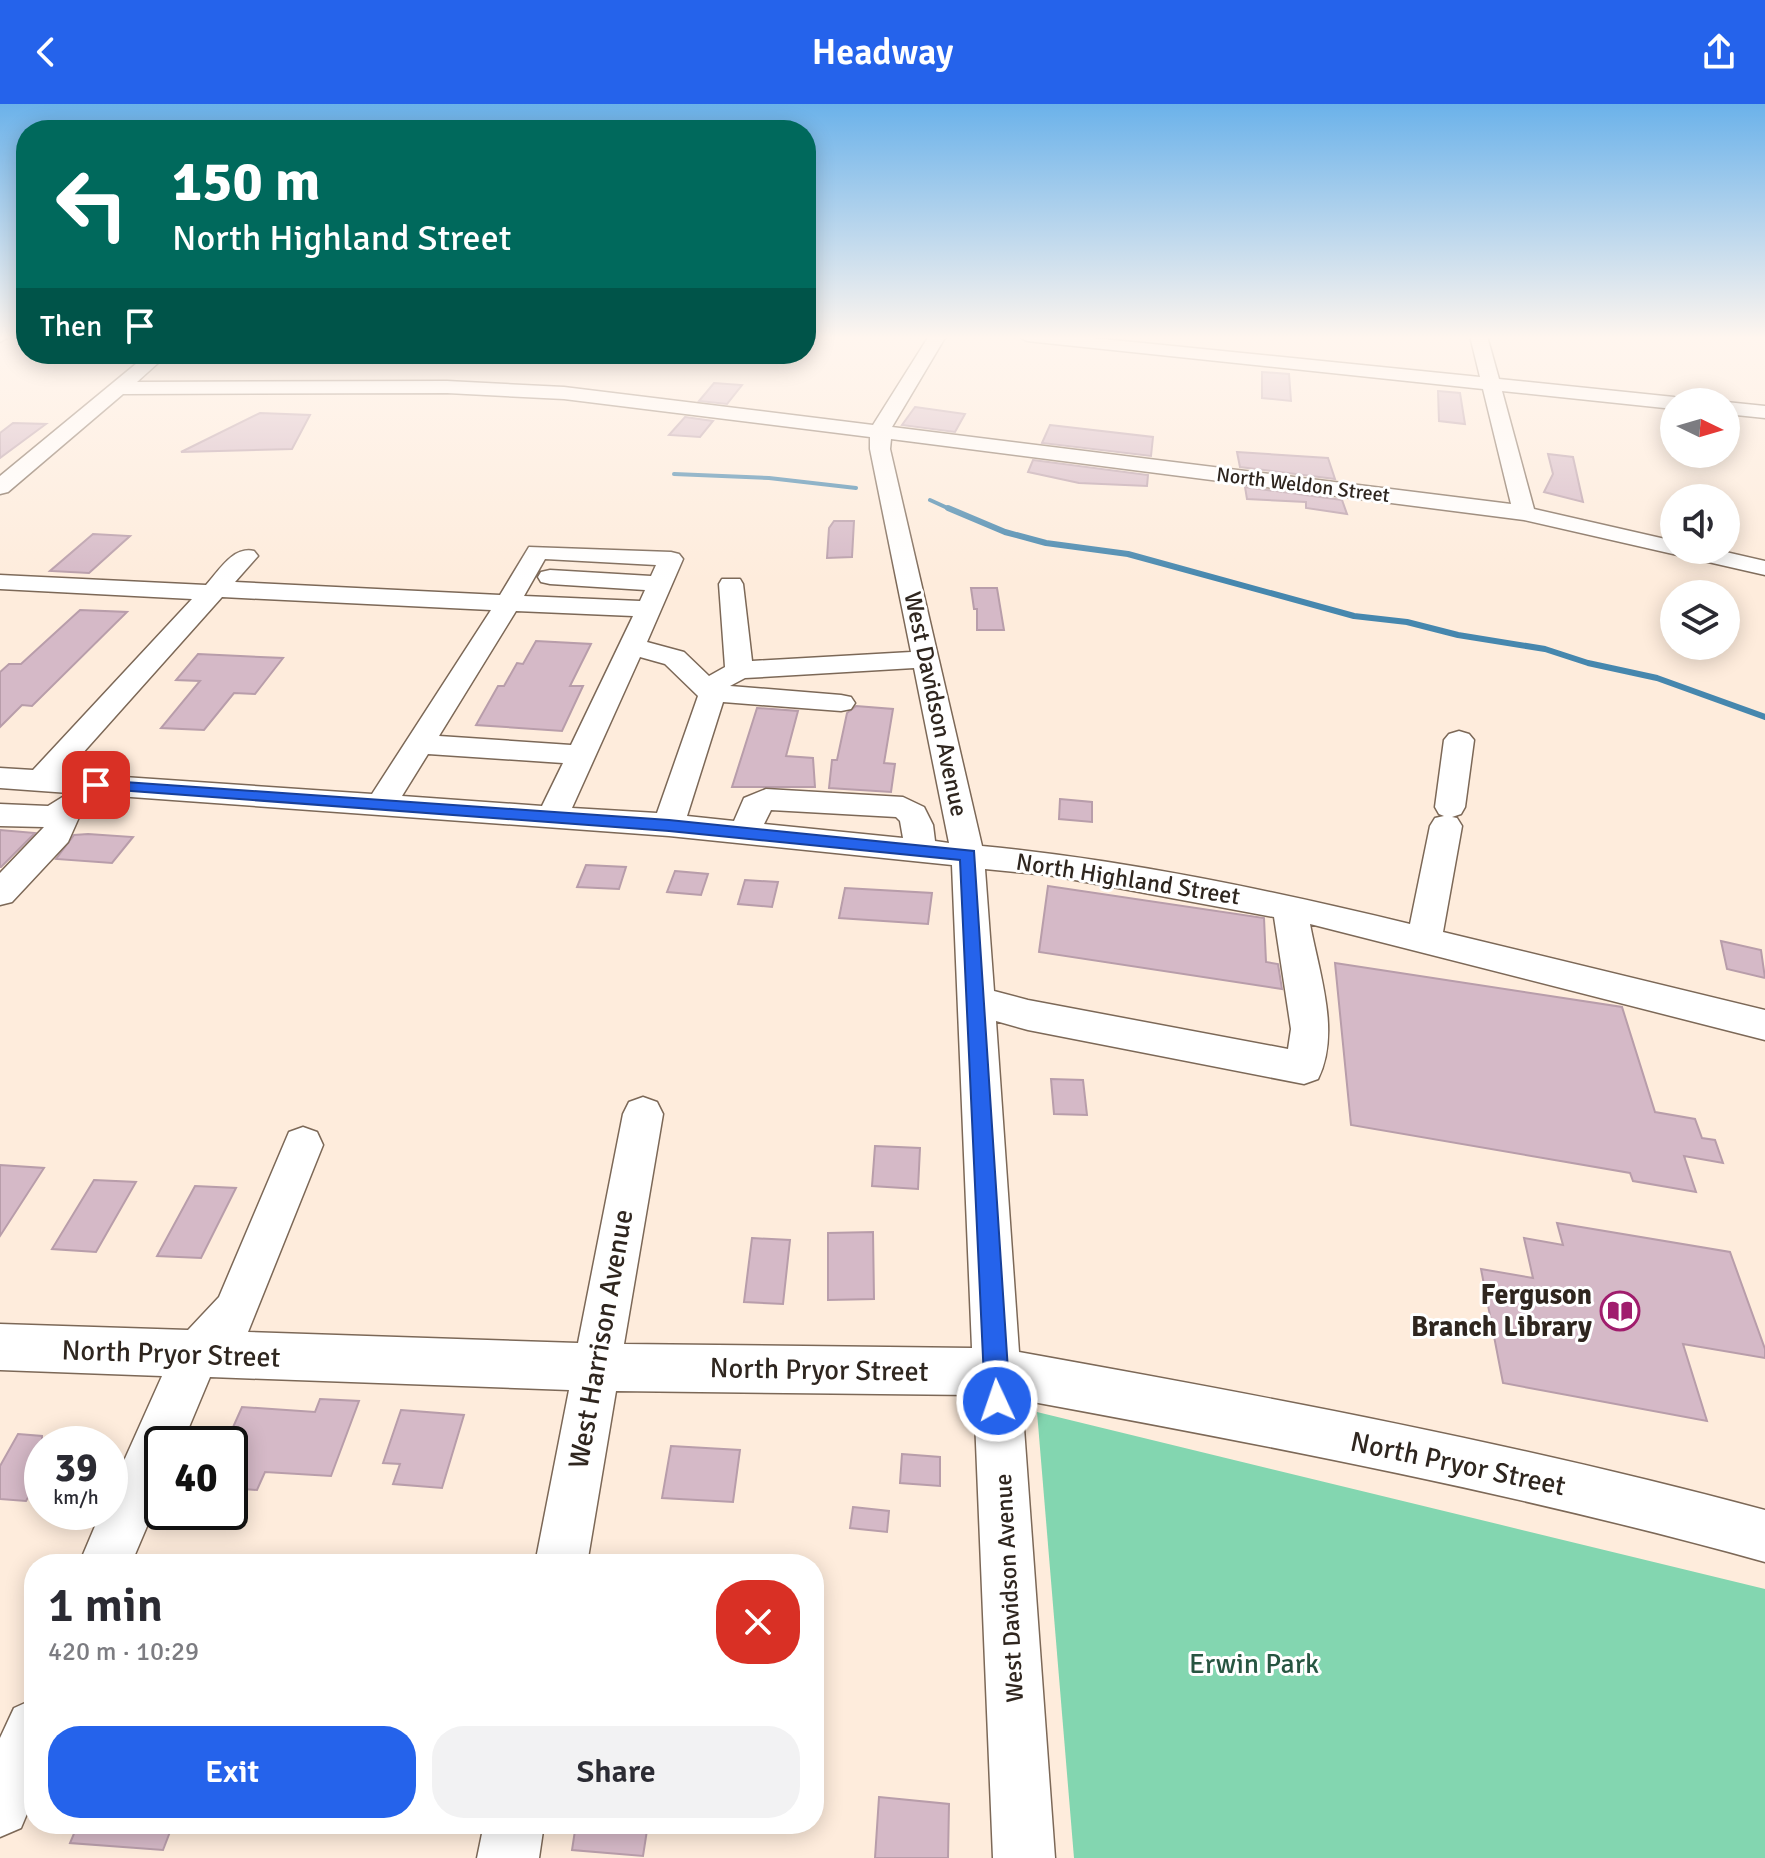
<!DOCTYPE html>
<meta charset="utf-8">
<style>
:root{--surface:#fff;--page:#f2f2f3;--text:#2b2b33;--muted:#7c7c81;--accent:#2563eb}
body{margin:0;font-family:Signika,sans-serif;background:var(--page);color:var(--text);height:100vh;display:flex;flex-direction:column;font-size:30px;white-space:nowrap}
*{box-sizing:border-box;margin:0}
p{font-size:26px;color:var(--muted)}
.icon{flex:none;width:44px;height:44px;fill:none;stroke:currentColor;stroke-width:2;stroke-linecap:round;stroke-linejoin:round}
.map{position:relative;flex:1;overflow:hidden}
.details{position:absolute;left:24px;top:1450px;width:800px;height:280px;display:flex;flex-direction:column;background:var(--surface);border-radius:32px;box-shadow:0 4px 20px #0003}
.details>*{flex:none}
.banner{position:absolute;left:16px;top:16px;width:800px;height:244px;border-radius:32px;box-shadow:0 4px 20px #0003;background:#00695c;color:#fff;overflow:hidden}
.needle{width:52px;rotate:95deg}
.buttons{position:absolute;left:1660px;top:284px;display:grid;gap:16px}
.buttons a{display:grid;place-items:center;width:80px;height:80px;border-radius:50%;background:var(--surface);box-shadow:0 4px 20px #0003;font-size:40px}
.speed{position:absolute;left:24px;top:1322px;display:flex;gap:16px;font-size:40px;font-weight:700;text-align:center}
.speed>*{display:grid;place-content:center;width:104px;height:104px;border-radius:50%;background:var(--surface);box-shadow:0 4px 20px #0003;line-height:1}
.speed small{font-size:20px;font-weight:400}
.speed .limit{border:4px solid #111;border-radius:12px;background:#fff;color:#111}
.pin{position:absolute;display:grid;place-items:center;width:68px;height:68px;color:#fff;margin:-34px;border-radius:16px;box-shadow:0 4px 12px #0006}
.me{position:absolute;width:88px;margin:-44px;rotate:357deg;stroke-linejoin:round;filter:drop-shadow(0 0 6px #0008)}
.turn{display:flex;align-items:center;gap:28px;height:168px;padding:0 24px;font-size:36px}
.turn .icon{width:104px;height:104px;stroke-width:2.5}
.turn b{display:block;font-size:56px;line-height:68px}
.then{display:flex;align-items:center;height:76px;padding:0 24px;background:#0003;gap:16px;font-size:30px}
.round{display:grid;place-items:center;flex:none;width:84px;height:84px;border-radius:32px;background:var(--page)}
.head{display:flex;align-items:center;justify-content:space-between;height:136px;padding:0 24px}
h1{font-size:48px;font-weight:600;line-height:60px}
.action{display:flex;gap:16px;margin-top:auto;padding:16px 24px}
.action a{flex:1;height:92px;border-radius:32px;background:var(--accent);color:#fff;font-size:32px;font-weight:600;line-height:92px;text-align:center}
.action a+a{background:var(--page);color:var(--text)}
header{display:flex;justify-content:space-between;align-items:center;height:104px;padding:0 24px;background:var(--accent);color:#fff;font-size:36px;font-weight:600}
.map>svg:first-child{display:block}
</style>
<header><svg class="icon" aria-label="back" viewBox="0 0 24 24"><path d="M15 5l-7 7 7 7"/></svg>Headway<svg class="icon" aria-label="share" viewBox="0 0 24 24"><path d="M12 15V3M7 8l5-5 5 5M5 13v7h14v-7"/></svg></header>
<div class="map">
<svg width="1765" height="1754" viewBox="0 0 1765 1754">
<rect width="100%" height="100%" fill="#feecdc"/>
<polygon fill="#83d6b0" points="1037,1308 1765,1485 1765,1754 1074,1754"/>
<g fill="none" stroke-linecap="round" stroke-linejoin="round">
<g stroke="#4687ae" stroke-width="4">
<polyline points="674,370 769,374 856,384"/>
<polyline points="930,396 952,406"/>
</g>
<polyline stroke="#4687ae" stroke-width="6" points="948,404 1005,428 1046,439 1128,450 1354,512 1407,518 1458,531 1545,545 1588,559 1657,574 1765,613"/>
</g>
<g fill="#d5b9c7" stroke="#b89daa" stroke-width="2">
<polygon points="1262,268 1289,270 1291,297 1262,294"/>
<polygon points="714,279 742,281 727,300 699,297"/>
<polygon points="1438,287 1460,289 1465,320 1439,317"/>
<polygon points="915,303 965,310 955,328 902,321"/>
<polygon points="260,309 310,311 292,345 181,348"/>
<polygon points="685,313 713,317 700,333 669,331"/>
<polygon points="13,319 46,320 0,354 0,329"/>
<polygon points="1050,321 1153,333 1151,352 1042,339"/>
<polygon points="1237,348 1328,354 1335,375 1240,363"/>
<polygon points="1548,350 1573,353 1583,398 1544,388 1553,370"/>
<polygon points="1033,356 1148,371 1147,382 1079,379 1028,368"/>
<polygon points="1245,383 1342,396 1347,410 1306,404 1306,398 1247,395"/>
<polygon points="834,417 854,417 852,453 827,454 829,424"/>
<polygon points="93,430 130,432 89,469 50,467"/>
<polygon points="971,484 997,484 1004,526 977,526 977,505 974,505"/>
<polygon points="80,506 127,508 32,602 22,601 0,623 0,568 9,560 21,560"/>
<polygon points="536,537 591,540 570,582 583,582 562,627 476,621 498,582 504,582 517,559 523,560"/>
<polygon points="198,550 283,554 255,590 234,589 204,626 161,624 200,577 176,576"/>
<polygon points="856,602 893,605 884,659 895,660 891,688 829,684 832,656 837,656 847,609"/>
<polygon points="757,604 798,607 786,652 813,654 815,683 732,683"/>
<polygon points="1060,695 1092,698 1092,718 1059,715"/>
<polygon points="0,726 35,729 1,763 0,763"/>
<polygon points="88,730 133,733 112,759 56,755 74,731"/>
<polygon points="586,761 626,763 619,785 577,783"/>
<polygon points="675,767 708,770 701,791 667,788"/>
<polygon points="745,776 778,778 772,803 738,800"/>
<polygon points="1048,782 1264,814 1266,858 1278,860 1282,885 1039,848"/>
<polygon points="845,784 932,789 928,820 839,814"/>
<polygon points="1721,837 1761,846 1765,874 1727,865"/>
<polygon points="1335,859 1622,903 1655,1008 1695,1015 1702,1034 1715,1036 1723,1059 1684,1052 1696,1088 1633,1077 1630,1069 1351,1021"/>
<polygon points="1051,975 1083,976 1087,1011 1054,1010"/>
<polygon points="875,1042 920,1044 918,1085 872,1082"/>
<polygon points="0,1061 44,1064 0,1132"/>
<polygon points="94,1076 136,1078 96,1148 52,1145"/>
<polygon points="195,1082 236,1084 201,1154 157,1152"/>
<polygon points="1557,1119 1730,1148 1765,1245 1765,1254 1683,1240 1707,1317 1503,1279 1481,1165 1533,1174 1524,1134 1563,1141"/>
<polygon points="873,1128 874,1195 828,1196 828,1129"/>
<polygon points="752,1134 790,1136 783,1200 744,1198"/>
<polygon points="320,1295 359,1297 331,1372 265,1368 257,1386 230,1384 230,1330 242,1303 315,1308"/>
<polygon points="401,1306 464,1311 442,1384 393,1380 400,1360 383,1359"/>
<polygon points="18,1330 42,1332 42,1391 30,1390 26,1397 0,1395 0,1362"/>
<polygon points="671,1342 740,1346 733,1398 662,1394"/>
<polygon points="902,1350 940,1353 940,1382 900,1379"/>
<polygon points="853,1403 889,1407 887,1428 850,1424"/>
<polygon points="879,1693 949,1700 948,1754 875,1754"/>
<polygon points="78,1720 173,1720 163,1746 70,1739"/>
<polygon points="576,1720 648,1720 643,1752 572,1746"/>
</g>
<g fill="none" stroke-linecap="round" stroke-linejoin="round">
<defs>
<g id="minor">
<polygon points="0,232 11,232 0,238"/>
<path d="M929,232H946L892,323L1511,400L1483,285L1027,237L1018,232H1073L1480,273L1470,232H1487L1499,275L1674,293L1683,298H1674V305L1502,287L1534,405L1674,437V446H1717L1765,457V471L1524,416L891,335L890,345L982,742C1127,756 1269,786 1410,820L1430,722L1435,714L1444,712L1439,710L1435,703L1444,636L1449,630L1459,627L1469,630L1474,636L1465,703L1461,710L1452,713L1457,714L1462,722L1443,828L1765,906V936L1310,820C1319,869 1341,929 1318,975L1304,980L1028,926L996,917L1019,1248C1269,1293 1520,1340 1765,1406V1458C1521,1390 1271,1342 1022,1296L1055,1754H993L974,1291L616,1287L587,1460H535L569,1286L210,1273L182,1340H162V1387L131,1460H79L101,1408H110V1388L162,1272L0,1266V1220L188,1226L219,1193L289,1028L303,1023L317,1028L323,1041L248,1228L578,1239L623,1010L629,998L643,993L657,998L663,1010L624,1240L972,1244L952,761L669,732L103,691L80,711L68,738L12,798L0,801V769L44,723L0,722V700L48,702L69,689L0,684V664L33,666L192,495L0,485V471L206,481C219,467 233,442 254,447L258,452L235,478L500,491L529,443L671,448L679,450L683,455L647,538L684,548L709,572L725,563L719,480L722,475H740L743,480L752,557L911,548L870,345V333L564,295L447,289L123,290L8,388L0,390V372L148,250H168L137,278L447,277L564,283L873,321ZM545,455L656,461L651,472L550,466L541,468L538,473L541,478L550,480L645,486L640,497L524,492ZM222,493L491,506L372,690L65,669ZM516,507L633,512L571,641L439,632ZM640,553L665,560L698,592L657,709L572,704ZM914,564L949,739L935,737L933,721L924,703L903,693L766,685L744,694L734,717L687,712L723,598L841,607L851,605L855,599L851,593L841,591L730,582L745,574ZM428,650L563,659L542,702L402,692ZM771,706L896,713L900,717L903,734L764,720ZM985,765L1048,771L1274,813L1291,925L1288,945L1028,896L994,887Z"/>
<polygon points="1726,298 1765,302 1765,314 1726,310"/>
<polygon points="34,1595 34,1693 21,1724 0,1733 0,1634 14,1604"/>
<polygon points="484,1720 544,1720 539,1754 477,1754"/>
</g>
</defs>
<use href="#minor" stroke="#7c6857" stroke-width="3"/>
<use href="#minor" fill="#fff" fill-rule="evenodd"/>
</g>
<linearGradient id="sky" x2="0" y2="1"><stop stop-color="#6bb2ea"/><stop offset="0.49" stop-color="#fff6ef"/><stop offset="1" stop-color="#fff6ef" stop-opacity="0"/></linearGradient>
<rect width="1765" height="477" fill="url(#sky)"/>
<polygon fill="#2563eb" stroke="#184099" stroke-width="2" points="96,676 669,716 974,747 1010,1297 1006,1305 997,1309 989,1305 985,1297 960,756 669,727 91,684 88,681"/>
<defs>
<symbol id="library-ring" viewBox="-11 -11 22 22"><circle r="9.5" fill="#fff" stroke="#a01d6d" stroke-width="1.5"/><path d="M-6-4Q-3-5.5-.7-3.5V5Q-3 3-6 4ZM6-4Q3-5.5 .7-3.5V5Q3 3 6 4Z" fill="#a01d6d"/></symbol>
</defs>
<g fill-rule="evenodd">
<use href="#library-ring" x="1598" y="1185" width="44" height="44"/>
</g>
<g text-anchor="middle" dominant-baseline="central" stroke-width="6" stroke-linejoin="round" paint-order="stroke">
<g font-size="20" fill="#2f261f" stroke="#fff">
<text transform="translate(1303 381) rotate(7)">North Weldon Street</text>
</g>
<g font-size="24" fill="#2f261f" stroke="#fff">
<text transform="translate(936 600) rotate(78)">West Davidson Avenue</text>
<text transform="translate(1128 775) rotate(9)">North Highland Street</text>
<text transform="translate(1009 1484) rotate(-93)">West Davidson Avenue</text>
</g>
<g font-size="28" font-weight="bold" fill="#2f261f" stroke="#fff" text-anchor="end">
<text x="1592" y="1191">Ferguson<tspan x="1592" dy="32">Branch Library</tspan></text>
</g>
<g font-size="28" fill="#2f261f" stroke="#fff">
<text transform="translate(601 1235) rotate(-80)">West Harrison Avenue</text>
<text transform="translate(171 1250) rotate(2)">North Pryor Street</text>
<text transform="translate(819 1266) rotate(1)">North Pryor Street</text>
<text transform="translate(1458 1360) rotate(12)">North Pryor Street</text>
</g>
<g font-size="28" fill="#275541" stroke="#fff">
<text x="1254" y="1560">Erwin Park</text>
</g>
</g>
</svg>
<div class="buttons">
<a><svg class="needle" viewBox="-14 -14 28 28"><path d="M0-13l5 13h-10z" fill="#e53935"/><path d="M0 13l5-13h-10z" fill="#7c7c81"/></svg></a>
<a><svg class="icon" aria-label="sound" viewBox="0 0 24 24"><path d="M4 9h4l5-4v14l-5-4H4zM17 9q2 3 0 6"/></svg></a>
<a><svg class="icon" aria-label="layers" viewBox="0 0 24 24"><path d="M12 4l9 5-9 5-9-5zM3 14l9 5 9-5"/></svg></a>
</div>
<div class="speed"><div>39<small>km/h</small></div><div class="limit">40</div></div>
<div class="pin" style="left:96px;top:681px;background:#d93025"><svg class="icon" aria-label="arrive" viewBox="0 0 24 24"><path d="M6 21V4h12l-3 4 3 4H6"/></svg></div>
<svg class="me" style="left:997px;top:1297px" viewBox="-20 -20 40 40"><circle r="17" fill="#2563eb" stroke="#fff" stroke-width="3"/><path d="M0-11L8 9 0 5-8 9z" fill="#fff"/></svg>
<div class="banner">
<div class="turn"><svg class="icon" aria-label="left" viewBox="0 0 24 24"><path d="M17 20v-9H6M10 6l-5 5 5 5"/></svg><div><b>150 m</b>North Highland Street</div></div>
<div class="then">Then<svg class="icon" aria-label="arrive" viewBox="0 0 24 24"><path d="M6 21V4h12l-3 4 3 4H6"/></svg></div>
</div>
<section class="details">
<div class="head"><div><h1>1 min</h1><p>420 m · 10:29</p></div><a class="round" style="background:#d93025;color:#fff"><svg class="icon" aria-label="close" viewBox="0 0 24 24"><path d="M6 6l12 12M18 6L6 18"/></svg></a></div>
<div class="action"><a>Exit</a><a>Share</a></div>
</section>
</div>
